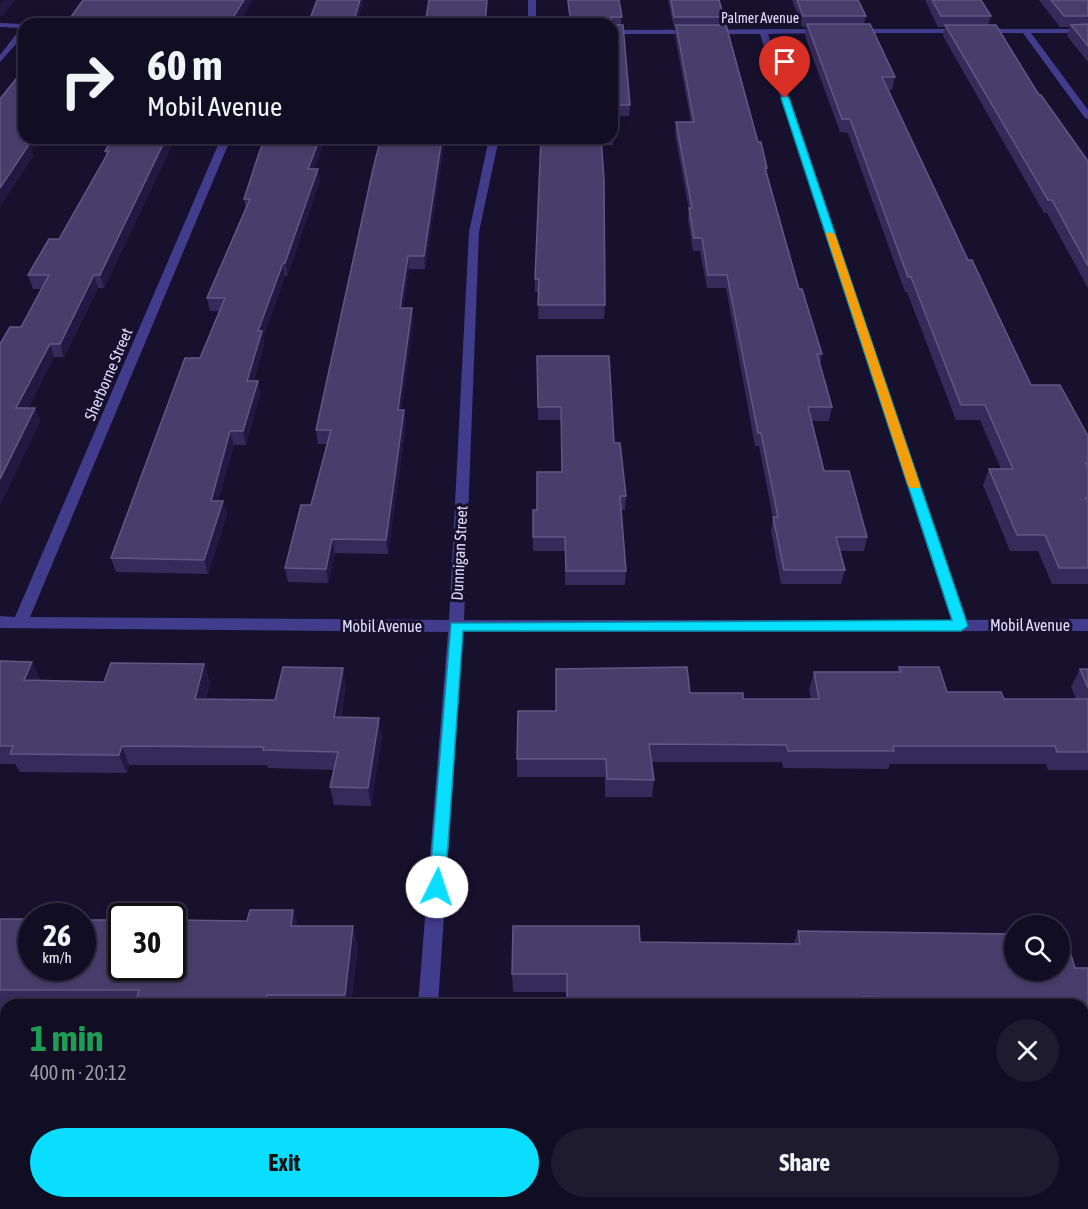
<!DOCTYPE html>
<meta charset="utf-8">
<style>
:root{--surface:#110d22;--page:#1e1b2f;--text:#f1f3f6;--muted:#9c9ca5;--line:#302d40;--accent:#09deff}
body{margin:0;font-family:"Asap Condensed",sans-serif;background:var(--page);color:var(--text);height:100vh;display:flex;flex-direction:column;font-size:22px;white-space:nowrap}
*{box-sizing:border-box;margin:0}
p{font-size:20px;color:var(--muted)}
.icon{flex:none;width:33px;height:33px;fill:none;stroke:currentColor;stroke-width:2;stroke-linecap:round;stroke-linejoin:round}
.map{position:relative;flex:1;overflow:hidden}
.details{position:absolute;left:0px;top:999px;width:1089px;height:210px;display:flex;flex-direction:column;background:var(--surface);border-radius:18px 18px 0 0;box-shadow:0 3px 9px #0003,0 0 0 2px var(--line)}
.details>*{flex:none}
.banner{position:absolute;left:18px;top:18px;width:600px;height:126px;border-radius:18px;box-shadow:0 3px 9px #0003,0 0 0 2px var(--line);background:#110d22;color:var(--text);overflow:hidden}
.buttons{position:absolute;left:1004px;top:915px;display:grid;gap:12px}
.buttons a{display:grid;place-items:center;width:66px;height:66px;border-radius:50%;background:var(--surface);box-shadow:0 3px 9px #0003,0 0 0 2px var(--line);font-size:30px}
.speed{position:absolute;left:18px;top:903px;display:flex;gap:12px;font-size:30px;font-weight:700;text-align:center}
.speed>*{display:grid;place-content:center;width:78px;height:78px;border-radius:50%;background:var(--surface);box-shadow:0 3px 9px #0003,0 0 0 2px var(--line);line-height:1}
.speed small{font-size:15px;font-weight:400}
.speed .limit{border:3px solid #111;border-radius:9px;background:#fff;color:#111}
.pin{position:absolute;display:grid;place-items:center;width:51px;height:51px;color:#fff;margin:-62px -26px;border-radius:50% 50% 50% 0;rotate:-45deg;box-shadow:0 0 6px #0007}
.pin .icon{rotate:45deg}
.me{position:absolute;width:66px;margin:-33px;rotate:4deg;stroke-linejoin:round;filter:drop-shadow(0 0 4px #0008)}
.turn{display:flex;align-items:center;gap:21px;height:126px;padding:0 30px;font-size:27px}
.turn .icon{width:78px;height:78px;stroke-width:2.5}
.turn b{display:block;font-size:42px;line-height:51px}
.round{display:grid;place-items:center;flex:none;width:63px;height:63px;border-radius:32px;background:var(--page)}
.summary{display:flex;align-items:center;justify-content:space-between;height:102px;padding:0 30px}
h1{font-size:36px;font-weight:700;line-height:45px;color:#1e9e55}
.cta{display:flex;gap:12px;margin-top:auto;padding:12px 30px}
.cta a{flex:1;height:69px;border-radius:36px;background:var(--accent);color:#111;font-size:24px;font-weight:700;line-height:69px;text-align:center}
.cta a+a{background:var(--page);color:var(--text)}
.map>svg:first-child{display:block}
</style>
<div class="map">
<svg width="1088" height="1209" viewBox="0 0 1088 1209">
<rect width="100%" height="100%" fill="#17112d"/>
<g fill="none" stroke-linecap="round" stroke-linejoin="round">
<g fill="#423c8c" fill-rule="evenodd">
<rect x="528" y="0" width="8" height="24"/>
<polygon points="0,23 25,24 24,35 0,62 0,55 21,28 0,27"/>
<polygon points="824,29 827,29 827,33 768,34 966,620 1088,619 1088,631 463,632 438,1005 418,1005 448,632 0,628 0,616 15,617 221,138 231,138 30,617 449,620 469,232 489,138 499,138 479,232 464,620 951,620 760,34 612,34 612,30"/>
<polygon points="854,29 1088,29 1088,33 1031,33 1088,110 1088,119 1085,118 1023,33 851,33 851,29"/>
<rect x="0" y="1158" width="6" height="22"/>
<rect x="1083" y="1179" width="5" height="22"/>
<rect x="402" y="1203" width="22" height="6"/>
</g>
</g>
<g fill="#362a5a">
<polygon points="567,0 619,0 630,105 629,116 612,116 612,24 570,24"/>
<polygon points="668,0 719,0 724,17 723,25 758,142 767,168 767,173 799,289 822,354 820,365 832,407 829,421 811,421 824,471 867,537 864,551 840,551 845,570 841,584 781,584 771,531 773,518 759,446 755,446 726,288 707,288 700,251 693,251 688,220 689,210 675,134 676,122 691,122 675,36 676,28 674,28"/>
<polygon points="792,0 858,0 866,16 864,24 895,77 892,90 888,90 968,260 1031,385 1088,436 1088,584 1052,584 1038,551 1010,551 983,485 989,469 1001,469 980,420 956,420 907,292 905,292 848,133 840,132 805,36 806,27 802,27"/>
<polygon points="925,0 981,0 991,16 988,25 1039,95 1088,161 1088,288 1047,213 1044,213 943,36 945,27 938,27"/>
<polygon points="1039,0 1088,0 1088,62 1067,36 1070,27 1060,27"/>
<polygon points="612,122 613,133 613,145 601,146 605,305 604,319 538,319 539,292 535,292 535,279 541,138 612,138"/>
<polygon points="113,138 177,138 175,143 173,143 104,288 98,288 64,357 54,357 28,408 35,408 40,421 0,505 21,327 42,289 33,289 28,275 59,239 106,156 105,151"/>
<polygon points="445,138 425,269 409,269 403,308 413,322 401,410 404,410 406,424 388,554 335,553 328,583 288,582 285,568 311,505 327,444 318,444 316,430"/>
<polygon points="314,169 320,181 287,276 285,276 263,338 264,345 254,381 258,381 260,394 246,445 234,445 218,501 223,501 227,515 208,574 116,572 111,558 200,358 220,311 210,311 207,298 246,209 244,199"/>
<polygon points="537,356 614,443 626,496 625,510 621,510 626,571 625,585 565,585 565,551 533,551 533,510 537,510 562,472 561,420 538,420"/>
<polygon points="0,661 32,662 40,680 104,682 204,664 210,682 206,699 275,700 346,686 341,717 382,736 371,806 334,805 330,787 334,770 268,768 267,765 129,765 127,773 20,772 15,764 0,764"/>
<polygon points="899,667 947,692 1004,699 1076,699 1071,687 1080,669 1088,669 1088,770 1048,770 1046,764 890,764 888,769 783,768 782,762 652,762 654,780 652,797 605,797 605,777 517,777 517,759 556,711 690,693 743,699 811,699 809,690 814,672 897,672"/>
<polygon points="293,910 298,926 358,944 351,1005 6,1005 6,1008 0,1008 0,919 247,921"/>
<polygon points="798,931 1075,968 1088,968 1088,1086 1083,1086 1083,1005 567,1005 566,992 513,992 512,974 640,942 794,943"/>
</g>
<g fill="#221841">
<polygon points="3,0 16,0 0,18 0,4"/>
<polygon points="244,0 253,0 238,24 229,24"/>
<polygon points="360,0 364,0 357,24 353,24"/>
<polygon points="487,0 488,0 486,24 485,24"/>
<polygon points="29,138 41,138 32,150 34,155 0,207 0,188"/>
<polygon points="166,138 171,138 173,143 104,288 100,275"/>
<polygon points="320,138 326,138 310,181 308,169"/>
<polygon points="442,138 445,138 425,269 424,256"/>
<polygon points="318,169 320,181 287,276 285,263"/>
<polygon points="408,256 409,269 401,322 400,308"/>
<polygon points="283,263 285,276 263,338 264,345 250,394 247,381 258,331"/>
<polygon points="94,275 98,288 64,357 60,344"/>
<polygon points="412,308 413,322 399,424 398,410"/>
<polygon points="50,344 54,357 21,421 16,408"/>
<polygon points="258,381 260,394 246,445 243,431"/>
<polygon points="35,408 40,421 0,505 0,479"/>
<polygon points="404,410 406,424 388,554 386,540"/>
<polygon points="230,431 234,445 214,515 211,501"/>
<polygon points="223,501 227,515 208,574 204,560"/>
<polygon points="332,539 335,553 328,583 326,569"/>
<polygon points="32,662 41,681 24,680"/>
<polygon points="204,664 210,682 201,718 195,699"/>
<polygon points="343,668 346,686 337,735 334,717"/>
<polygon points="379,718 382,736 371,806 368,788"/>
<polygon points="122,746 129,765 127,773 119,755"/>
<polygon points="293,910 299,928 291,926"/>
<polygon points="353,926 358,944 351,1005 348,1005 345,995"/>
<polygon points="267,995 271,1005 266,1005"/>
</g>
<g fill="#483e6c" stroke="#605783" stroke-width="1.5">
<polygon points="83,0 244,0 229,24 66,24"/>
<polygon points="317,0 360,0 353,24 308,24"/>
<polygon points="429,0 487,0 485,24 425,24"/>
<polygon points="568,0 619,0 622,17 611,17 610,23 611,24 571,24"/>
<polygon points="671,0 719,0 724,17 674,17"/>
<polygon points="797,0 858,0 866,16 803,16"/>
<polygon points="932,0 981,0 991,16 941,16"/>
<polygon points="1051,0 1088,0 1088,16 1064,16"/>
<polygon points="807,24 870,24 895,77 882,77 968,260 972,260 1031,385 1060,385 1088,436 1088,463 1086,463 1088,468 1088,498 1086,498 1088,503 1088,568 1059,568 1045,535 1017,535 989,469 1013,469 985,405 961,405 911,277 908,277 850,119 842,119"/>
<polygon points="1088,24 1088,46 1071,25"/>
<polygon points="612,25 623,25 630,105 612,105"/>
<polygon points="676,25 726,25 758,142 761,142 767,168 765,168 799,289 802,289 822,354 817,354 832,407 808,407 824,471 849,471 867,537 836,537 845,570 784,570 773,517 778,517 761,433 758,433 727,275 708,275 702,238 694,238 689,208 692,208 676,122 694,122"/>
<polygon points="945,25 996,25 1039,95 1041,95 1088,161 1088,266 1052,200 1048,200"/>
<polygon points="24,69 24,138 29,138 25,143 30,143 0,188 0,99"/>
<polygon points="113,138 166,138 100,275 94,275 60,344 50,344 16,408 35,408 0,479 0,344 10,327 21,327 49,275 28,275 49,239 59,239 109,151 105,151"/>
<polygon points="266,138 320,138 308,169 318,169 285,263 283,263 258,331 262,331 247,381 258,381 243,431 230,431 211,501 223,501 204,560 111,558 185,358 200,358 225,298 207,298 250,199 244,199 260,150"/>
<polygon points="381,138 442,138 424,256 408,256 400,308 412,308 398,410 404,410 386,540 332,539 326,569 285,568 301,505 311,505 331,430 316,430 373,169"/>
<polygon points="541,138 601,138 604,179 605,305 538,305 539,279 535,279"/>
<polygon points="537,356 609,356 614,443 620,443 626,496 620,496 626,571 566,571 565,537 533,537 533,510 537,510 537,472 562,472 561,407 538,407"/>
<polygon points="0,661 32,662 24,680 104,682 111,663 204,664 195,699 275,700 283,667 343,668 334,717 379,718 368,788 330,787 338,752 263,750 264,747 122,746 119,755 10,754 13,746 0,746"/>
<polygon points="687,667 690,693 743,693 743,699 819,699 814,672 901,672 899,667 939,667 947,692 1001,692 1004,699 1088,699 1088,752 1057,752 1055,746 893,746 894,751 788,751 786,745 649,744 654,780 607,779 606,759 517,759 518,711 556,711 556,669"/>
<polygon points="1080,669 1088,669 1088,688"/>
<polygon points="250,910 293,910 291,926 353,926 345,995 267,995 266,1005 135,1005 139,990 0,990 0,919 32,919 32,968 82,968 82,920 122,920 122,968 172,968 172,920 247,921"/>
<polygon points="513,926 639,926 640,942 800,944 798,931 1014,934 1014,970 1059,970 1059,935 1065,935 1075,968 1088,968 1088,1069 1083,1069 1083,1005 968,1005 967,1004 950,1005 949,1000 862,997 863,1005 567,1005 567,974 512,974"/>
</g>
<polygon fill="#09deff" stroke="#0690a6" stroke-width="1.5" points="785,95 789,98 968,626 961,631 463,631 445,887 443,892 437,894 431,892 429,887 451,623 952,620 781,98"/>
<polygon fill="#f59e0b" points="827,232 835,234 920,485 919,488 910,488 908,485 826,234"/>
<g text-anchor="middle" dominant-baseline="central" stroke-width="6" stroke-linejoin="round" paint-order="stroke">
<g font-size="14" fill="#e2ddff" stroke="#17112d">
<text x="760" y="18">Palmer Avenue</text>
</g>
<g font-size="16" fill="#e2ddff" stroke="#17112d">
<text transform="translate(108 374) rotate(-67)">Sherborne Street</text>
<text transform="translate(459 553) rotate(-87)">Dunnigan Street</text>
<text x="1030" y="625">Mobil Avenue</text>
<text x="382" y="626">Mobil Avenue</text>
</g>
</g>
</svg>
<div class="buttons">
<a><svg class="icon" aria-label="search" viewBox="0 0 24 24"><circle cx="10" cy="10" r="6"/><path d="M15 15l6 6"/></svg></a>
</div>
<div class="speed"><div>26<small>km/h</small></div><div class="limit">30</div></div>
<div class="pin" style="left:785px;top:98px;background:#d93025"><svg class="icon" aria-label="arrive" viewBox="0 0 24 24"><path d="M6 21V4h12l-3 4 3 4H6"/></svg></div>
<svg class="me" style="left:437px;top:887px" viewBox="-20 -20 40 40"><circle r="19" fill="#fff"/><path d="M0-13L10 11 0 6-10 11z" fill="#09deff"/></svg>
<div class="banner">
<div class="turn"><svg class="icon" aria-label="right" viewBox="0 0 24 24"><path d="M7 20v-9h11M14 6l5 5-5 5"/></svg><div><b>60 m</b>Mobil Avenue</div></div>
</div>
<section class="details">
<div class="summary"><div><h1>1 min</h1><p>400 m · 20:12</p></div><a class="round"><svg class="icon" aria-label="close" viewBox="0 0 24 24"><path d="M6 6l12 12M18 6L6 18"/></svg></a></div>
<div class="cta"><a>Exit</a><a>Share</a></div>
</section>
</div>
